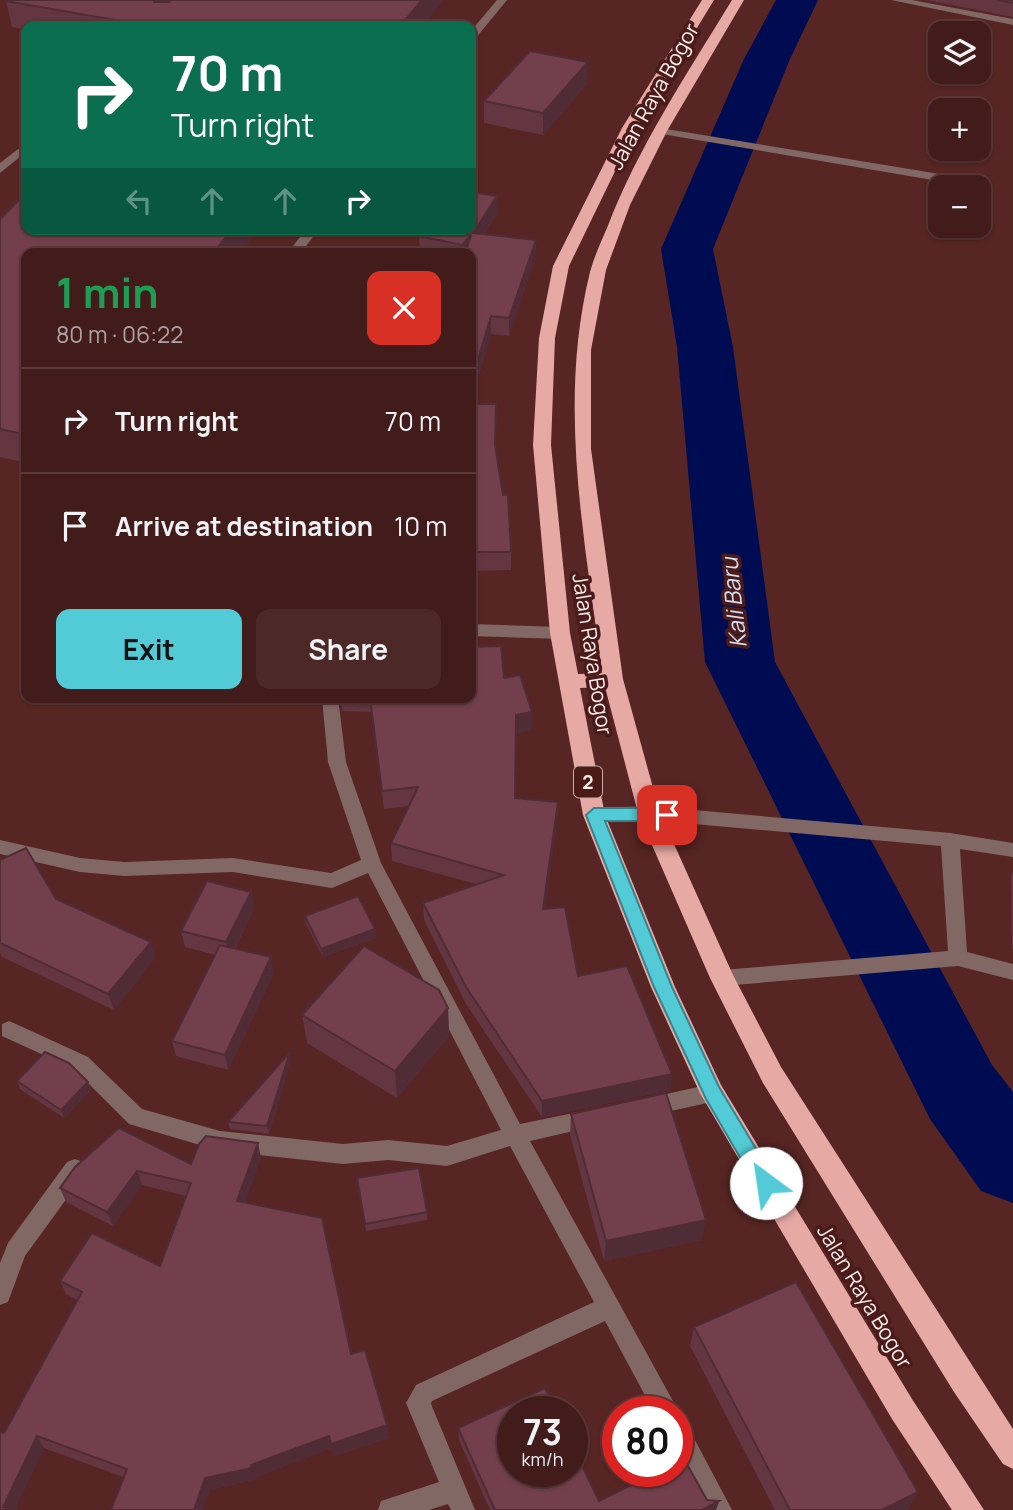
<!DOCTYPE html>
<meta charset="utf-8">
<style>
:root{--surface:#411c1a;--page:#4c2927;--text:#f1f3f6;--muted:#aea1a2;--line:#5a3a39;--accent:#52cbd7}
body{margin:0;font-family:Manrope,sans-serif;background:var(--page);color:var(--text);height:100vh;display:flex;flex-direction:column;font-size:26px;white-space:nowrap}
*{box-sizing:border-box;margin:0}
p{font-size:23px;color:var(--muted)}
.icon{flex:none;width:38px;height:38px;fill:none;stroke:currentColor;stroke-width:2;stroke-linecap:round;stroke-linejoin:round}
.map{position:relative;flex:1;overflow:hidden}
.side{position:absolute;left:21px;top:248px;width:455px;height:455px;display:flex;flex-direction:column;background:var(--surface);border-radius:14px;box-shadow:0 2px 5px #0004,0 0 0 2px var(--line)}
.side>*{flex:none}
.banner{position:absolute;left:21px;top:21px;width:455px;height:214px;border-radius:14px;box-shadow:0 2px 5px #0004,0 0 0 2px var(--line);background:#0b6e4f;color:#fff;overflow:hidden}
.buttons{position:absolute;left:928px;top:21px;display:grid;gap:14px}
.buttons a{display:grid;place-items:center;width:63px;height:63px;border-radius:14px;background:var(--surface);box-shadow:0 2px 5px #0004,0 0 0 2px var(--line);font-size:35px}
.speed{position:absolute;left:497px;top:1396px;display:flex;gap:14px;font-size:35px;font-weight:700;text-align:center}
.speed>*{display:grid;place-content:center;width:91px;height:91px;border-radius:50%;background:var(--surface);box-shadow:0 2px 5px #0004,0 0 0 2px var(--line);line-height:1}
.speed small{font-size:18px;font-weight:400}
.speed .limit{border:10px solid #d22;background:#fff;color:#111}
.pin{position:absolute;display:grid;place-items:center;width:60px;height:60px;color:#fff;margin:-30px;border-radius:14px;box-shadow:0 4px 10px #0006}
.me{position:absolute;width:77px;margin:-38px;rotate:329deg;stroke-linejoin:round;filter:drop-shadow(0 0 5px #0008)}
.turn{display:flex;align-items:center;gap:24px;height:147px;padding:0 35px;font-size:32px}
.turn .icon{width:91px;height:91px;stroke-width:2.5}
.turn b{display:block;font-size:49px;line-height:60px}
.lanes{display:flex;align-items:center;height:66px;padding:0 35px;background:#0003;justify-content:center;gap:35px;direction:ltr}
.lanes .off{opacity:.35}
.round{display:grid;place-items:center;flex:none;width:74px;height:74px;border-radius:14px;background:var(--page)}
.overview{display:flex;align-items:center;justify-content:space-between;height:119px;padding:0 35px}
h1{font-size:42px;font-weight:700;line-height:52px;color:#1e9e55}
.primary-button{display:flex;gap:14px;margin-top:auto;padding:14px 35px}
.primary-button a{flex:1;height:80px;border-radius:14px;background:var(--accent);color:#111;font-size:28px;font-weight:700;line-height:80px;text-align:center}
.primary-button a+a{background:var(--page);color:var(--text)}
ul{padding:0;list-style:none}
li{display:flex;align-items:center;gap:21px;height:105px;padding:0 35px;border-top:2px solid var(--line)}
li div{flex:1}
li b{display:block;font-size:26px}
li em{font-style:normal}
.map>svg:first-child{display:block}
</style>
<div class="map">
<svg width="1013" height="1510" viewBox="0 0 1013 1510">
<rect width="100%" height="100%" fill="#572523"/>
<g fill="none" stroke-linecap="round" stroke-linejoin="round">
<polygon fill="#000c52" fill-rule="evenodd" points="776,0 818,0 790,59 713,249 733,347 775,662 992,1065 1013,1092 1013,1203 981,1191 930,1119 705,662 677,347 661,249 744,59"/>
<g fill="#816865" fill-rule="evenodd">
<polygon points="497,0 507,0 475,39 471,40 471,31"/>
<polygon points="26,143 26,152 0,173 0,163"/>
<polygon points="306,229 319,229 300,254 287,254"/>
<polygon points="649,806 950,833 1013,843 1013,857 960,849 967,952 1013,964 1013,980 958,966 722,986 715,984 712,978 715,972 722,970 948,951 941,846 649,820 594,822 588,820 585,815 588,810 594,808"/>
</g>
<g fill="#816865" fill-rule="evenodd">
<polygon points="891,0 912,0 1013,19 1013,25"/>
<polygon points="660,128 976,180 982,184 974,187 656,133 656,129"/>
<polygon points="471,624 560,627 568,633 560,639 471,636"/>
<polygon points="322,698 338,698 346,762 381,863 520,1124 593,1109 600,1111 604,1118 600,1125 530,1141 679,1412 677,1416 677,1412 654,1412 605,1321 432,1401 431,1404 475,1510 451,1510 448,1504 429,1510 378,1510 381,1501 439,1482 406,1403 416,1385 594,1302 510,1146 447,1166 388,1160 343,1164 220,1151 129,1124 74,1069 2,1036 2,1024 9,1021 16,1024 88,1057 142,1109 220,1131 343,1144 388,1140 447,1146 501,1130 368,873 332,888 233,872 124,876 80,872 0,854 0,840 80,858 124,862 233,858 331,873 361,860 328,762"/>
<polygon points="712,1084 719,1087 722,1093 719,1099 712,1102 648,1116 641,1114 638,1107 641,1100 648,1098"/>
<polygon points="75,1159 83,1162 86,1169 83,1176 25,1256 8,1302 0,1305 0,1263 8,1243 67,1162"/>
<polygon points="677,1420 686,1423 732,1510 706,1510 677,1457"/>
</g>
<path fill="#e7a9a4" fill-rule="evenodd" d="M702,0H714L636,128L569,266L555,338L551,445L570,633L578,674L602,673C585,539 557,406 590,272C594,257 601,242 607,228C638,147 687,74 732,0H744L667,131L630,205L606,270L591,350V449L623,679L660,813L733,975L781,1067L1013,1429V1469L1003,1464L954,1392L763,1083L710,978L638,813L605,687L580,688L605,815L675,987L721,1085L912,1399L984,1510H952L892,1419L700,1093L651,987L583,815L550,633L533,445L539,338L553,266L622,128Z"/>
</g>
<g fill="#633642">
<polygon points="926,0 1013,0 1013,17"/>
<polygon points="6,1 423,26 26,26 26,30 12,27"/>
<polygon points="587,84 543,135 484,123 484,101"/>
<polygon points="498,213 484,234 536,240 535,258 509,336 491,334 471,402 471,254 420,253 419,236"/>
<polygon points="0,219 26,229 259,229 239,254 26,254 26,463 0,457"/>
<polygon points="471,404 496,448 511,552 511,570 471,571"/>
<polygon points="504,678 532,712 531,730 516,733 515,798 558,802 557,820 545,909 578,976 672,1074 670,1090 542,1117 466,1004 424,920 423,903 476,884 392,861 391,843 409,806 384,809 371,712 342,711 341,698 471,698"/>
<polygon points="0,860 56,899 151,942 155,958 114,1010 2,957 0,953"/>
<polygon points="1013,872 1013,950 1012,949 1011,876"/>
<polygon points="251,892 254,908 235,949 274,973 228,1070 176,1056 172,1041 215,955 185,947 181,931"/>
<polygon points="305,916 375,929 376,938 323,957 306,924"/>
<polygon points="448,1008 449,1036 397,1098 307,1043 302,1015"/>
<polygon points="291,1060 269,1134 230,1129 228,1122"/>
<polygon points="17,1081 88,1082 91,1090 64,1118 20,1089"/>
<polygon points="571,1114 702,1240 604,1261 570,1135"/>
<polygon points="261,1158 245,1202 351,1354 389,1438 334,1456 332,1448 255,1477 256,1479 210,1490 123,1477 44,1448 0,1510 4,1433 77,1300 66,1294 60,1281 160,1266 186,1196 142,1185 113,1226 66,1202 60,1188 75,1167 191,1164"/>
<polygon points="357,1178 427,1212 427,1220 366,1231"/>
<polygon points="694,1327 908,1509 906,1510 775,1510 690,1346"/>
<polygon points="458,1428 599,1501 707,1500 719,1501 716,1510 490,1510 459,1440"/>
</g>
<g fill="#502c36">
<polygon points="154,0 185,0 158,24"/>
<polygon points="422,0 444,0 423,26 400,26"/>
<polygon points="588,62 587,84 543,135 543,113"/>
<polygon points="497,196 498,213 473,250 473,233"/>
<polygon points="233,229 259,229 239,254 212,254"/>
<polygon points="471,235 470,254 463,254 462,245"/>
<polygon points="536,240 535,258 509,336 509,318"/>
<polygon points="491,316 491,334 471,402 471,383"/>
<polygon points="532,712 531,730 516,733 516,715"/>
<polygon points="558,802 557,820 543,927 543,909"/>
<polygon points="251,892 254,908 230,958 226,942"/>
<polygon points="375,929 376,938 323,957 321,949"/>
<polygon points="151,942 155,958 114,1010 108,994"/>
<polygon points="271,957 274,973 228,1070 225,1055"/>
<polygon points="448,1008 449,1036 397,1098 395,1071"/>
<polygon points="290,1052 291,1060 269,1134 267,1126"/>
<polygon points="672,1074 670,1090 542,1117 542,1101"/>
<polygon points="88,1082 91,1090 64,1118 61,1110"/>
<polygon points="258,1143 261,1158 241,1215 237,1201"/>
<polygon points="137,1171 142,1185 113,1226 107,1212"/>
<polygon points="706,1220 702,1240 604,1261 606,1241"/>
<polygon points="387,1425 389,1438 334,1456 331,1444"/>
<polygon points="37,1436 44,1448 15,1510 3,1507"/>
<polygon points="329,1436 332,1448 255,1477 256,1479 210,1490 203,1510 194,1510 205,1478 251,1465"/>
<polygon points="918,1492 908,1509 906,1510 882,1510"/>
<polygon points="719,1501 716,1510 702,1510"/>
</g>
<g fill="#733f4d" stroke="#502c36" stroke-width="2">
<polygon points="8,0 154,0 154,2 169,2 171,0 422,0 400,26 149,26 6,1"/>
<polygon points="997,0 1013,0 1013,3"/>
<polygon points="530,51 588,62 543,113 484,101"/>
<polygon points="471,192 497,196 473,233 536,240 509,318 491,316 471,383 471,254 465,254 471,235 462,245 419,236 424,229 471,229"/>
<polygon points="26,193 26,229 233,229 212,254 26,254 26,435 0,429 0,219"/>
<polygon points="471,404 496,404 495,445 503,495 508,495 511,552 471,552"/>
<polygon points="501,646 504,678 520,675 532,712 516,715 515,798 558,802 543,909 565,907 578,976 627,966 672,1074 542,1101 466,987 423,903 504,875 391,843 418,787 382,791 370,698 471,698 471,647"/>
<polygon points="26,848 56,899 151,942 108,994 0,943 0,860"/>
<polygon points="207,881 251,892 226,942 181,931"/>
<polygon points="358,896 375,929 321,949 305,916"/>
<polygon points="220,945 271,957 225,1055 172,1041"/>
<polygon points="364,946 439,990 448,1008 395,1071 302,1015"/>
<polygon points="45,1052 69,1063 88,1082 61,1110 17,1081"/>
<polygon points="290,1052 267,1126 228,1122"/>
<polygon points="666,1093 706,1220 606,1241 571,1114"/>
<polygon points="119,1128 191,1164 199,1144 206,1136 258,1143 237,1201 322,1218 351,1354 365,1350 387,1425 331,1444 329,1436 251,1465 252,1468 205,1478 194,1510 111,1510 127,1469 37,1436 3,1507 18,1510 0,1510 0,1432 4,1433 82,1292 60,1281 92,1233 160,1266 191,1183 137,1171 107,1212 60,1188 75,1167"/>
<polygon points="419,1168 427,1212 365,1224 357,1178"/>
<polygon points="796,1282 918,1492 882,1510 790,1510 694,1327"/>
<polygon points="545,1388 557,1412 513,1412 513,1472 572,1472 572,1445 599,1501 658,1472 677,1472 677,1462 684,1459 707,1500 719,1501 702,1510 495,1510 458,1428"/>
</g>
<polygon fill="#52cbd7" stroke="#35848c" stroke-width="2" points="594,808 667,808 676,815 667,821 605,821 672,987 719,1087 773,1177 776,1183 773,1190 766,1192 759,1190 706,1099 654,987 586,815"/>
<g text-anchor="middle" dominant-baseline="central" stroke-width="7" stroke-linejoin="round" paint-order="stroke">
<rect fill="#4b1b19" stroke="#c6aead" stroke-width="2" x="574" y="766.5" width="28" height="31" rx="5"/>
<g font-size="19" font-weight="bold" fill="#fbedec">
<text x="588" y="782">2</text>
</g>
<g font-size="21" fill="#fbedec" stroke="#4b1b19">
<text transform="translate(653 96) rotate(-61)">Jalan Raya Bogor</text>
<text transform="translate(593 654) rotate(81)">Jalan Raya Bogor</text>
<text transform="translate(865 1296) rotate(59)">Jalan Raya Bogor</text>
</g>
<g font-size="23" font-style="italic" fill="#d2dff8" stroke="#4b1b19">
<text transform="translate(733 603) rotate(-96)">Kali Baru</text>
</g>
</g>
</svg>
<div class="buttons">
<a><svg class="icon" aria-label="layers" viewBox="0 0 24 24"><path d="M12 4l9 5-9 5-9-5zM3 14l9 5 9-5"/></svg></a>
<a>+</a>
<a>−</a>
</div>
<div class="speed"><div>73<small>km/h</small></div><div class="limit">80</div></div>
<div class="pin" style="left:667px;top:815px;background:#d93025"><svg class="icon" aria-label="arrive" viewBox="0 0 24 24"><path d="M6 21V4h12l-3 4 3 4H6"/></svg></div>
<svg class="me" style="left:766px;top:1183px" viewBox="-20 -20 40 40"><circle r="19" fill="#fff"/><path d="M0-13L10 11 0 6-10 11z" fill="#52cbd7"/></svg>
<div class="banner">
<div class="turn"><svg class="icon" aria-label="right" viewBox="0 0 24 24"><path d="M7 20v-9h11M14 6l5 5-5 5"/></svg><div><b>70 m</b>Turn right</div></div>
<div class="lanes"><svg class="icon off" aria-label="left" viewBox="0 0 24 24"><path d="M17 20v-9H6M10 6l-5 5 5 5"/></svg><svg class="icon off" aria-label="ahead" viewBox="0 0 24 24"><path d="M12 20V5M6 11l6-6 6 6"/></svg><svg class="icon off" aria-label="ahead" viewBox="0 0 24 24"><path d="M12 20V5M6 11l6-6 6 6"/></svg><svg class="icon" aria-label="right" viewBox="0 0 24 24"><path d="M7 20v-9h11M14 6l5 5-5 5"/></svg></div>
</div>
<section class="side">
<div class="overview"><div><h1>1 min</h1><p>80 m · 06:22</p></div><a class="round" style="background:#d93025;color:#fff"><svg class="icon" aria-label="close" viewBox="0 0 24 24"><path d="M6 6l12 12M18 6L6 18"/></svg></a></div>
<ul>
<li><svg class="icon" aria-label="right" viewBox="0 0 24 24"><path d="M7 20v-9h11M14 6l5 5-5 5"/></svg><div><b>Turn right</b></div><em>70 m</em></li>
<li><svg class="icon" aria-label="arrive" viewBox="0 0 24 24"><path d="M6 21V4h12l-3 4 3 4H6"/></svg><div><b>Arrive at destination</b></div><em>10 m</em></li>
</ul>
<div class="primary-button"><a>Exit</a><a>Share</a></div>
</section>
</div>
